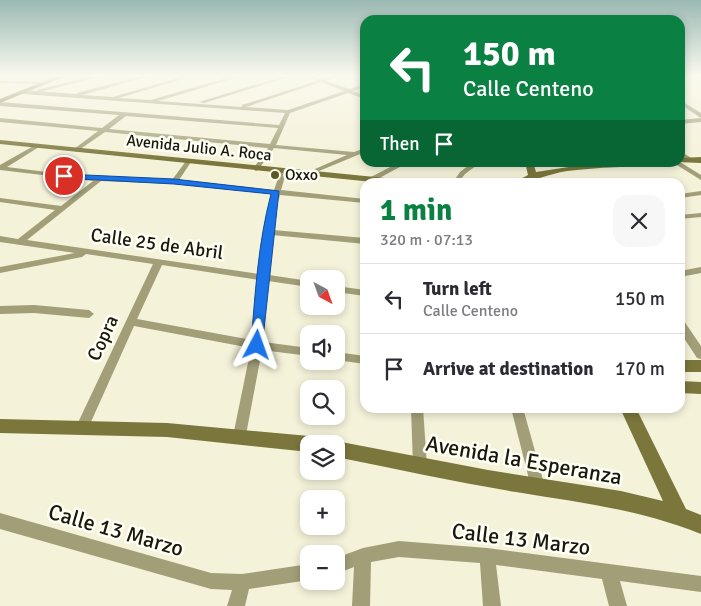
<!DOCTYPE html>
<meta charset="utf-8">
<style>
:root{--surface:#fff;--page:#f7f7f7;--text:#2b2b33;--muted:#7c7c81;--line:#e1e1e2;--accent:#0b8043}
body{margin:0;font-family:Signika,sans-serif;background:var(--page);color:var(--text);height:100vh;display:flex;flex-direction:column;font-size:19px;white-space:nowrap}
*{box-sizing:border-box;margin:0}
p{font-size:16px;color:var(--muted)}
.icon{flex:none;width:28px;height:28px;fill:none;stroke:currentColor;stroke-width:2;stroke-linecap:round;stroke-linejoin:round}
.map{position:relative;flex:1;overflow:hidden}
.details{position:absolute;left:360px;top:178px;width:325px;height:235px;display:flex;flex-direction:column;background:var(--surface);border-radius:15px;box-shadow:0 2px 8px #0003}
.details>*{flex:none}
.guide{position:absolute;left:360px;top:15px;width:325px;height:152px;border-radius:15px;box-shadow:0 2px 8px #0003;background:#0b8043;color:#fff;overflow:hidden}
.needle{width:32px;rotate:139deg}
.tools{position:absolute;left:300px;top:270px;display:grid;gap:10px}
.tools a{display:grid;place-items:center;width:45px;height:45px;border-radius:10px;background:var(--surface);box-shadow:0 2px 8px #0003;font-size:25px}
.pin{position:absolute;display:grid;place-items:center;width:42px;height:42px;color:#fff;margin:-21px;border:2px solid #fff;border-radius:50%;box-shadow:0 1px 5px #0007}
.me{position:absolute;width:55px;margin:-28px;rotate:4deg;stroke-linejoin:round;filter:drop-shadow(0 0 4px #0008)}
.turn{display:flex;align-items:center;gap:18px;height:105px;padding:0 20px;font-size:22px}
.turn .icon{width:65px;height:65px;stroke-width:2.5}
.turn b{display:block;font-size:35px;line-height:42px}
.then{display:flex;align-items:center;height:48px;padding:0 20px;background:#0003;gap:10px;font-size:19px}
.round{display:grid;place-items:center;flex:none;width:52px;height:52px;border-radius:15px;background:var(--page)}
.overview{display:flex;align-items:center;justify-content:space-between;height:85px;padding:0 20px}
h1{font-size:30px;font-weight:800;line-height:38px;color:var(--accent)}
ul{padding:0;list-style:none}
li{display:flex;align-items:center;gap:15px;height:70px;padding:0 20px;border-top:1px solid var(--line)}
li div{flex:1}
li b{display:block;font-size:19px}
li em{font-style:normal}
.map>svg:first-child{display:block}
</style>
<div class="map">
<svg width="701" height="606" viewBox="0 0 701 606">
<rect width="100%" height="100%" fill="#f4f2d9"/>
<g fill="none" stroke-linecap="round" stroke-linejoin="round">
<g fill="#a19e78" fill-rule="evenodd">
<polygon points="92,76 102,76 40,92 37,90"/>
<path d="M141,76H150L82,95L113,97L184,76H193L119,98L151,100L233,76H242L158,101L242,107V105L317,81L307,76C312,76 315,78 320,79C325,79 332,76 338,76L326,81L349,89L365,84V87L353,91L365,95V99L348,93L290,113L276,145L354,152L365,148V152L319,171L311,177L307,175L315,169L347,155L274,148L258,170L256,171L253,169L268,148L105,132L76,152L73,150L74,149L98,131L0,122V118L102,128L119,115L0,106V102L279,125L285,113L23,94L20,92L23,90L77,94V93ZM321,82L344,91L288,110L246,107ZM126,116L278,128L270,144L109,129Z"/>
<polygon points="284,76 292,76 204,103 199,102"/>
<polygon points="0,81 46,82 48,83 46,84 0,83"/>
<polygon points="680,100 701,113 701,118 680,104"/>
<polygon points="701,118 701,122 680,124 680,120"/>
<path d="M37,144L39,145V147L7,167L78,176L172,180L186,161L188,160L191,162L179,180L274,190L280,173L283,171L286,173L281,190L365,199V203L280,195L274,215L273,230L365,238V244L272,235L269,275L309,281V287L268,281L263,342L309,348V356L262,350L245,440L240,442L235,440L233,436L251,348L134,326L86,433L81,435L76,433L75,429L153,264L86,254L82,257L0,273V267L75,253L0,242V236L18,239L55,210L0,202V198L61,206L93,181L0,170V165ZM101,181L174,184L273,194L266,215L259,274L27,240ZM162,265L259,280L252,340L137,319Z"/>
<polygon points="680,151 693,159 693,161 689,161 680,156"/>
<polygon points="400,162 409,162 372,182 365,180"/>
<polygon points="473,162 481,162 465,174 459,182 453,182 460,172"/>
<polygon points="672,162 680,162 701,175 701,180"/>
<polygon points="701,191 701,195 680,198 680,194"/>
<polygon points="701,213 701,217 680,219 680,215"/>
<polygon points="701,267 701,273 680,277 680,271"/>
<polygon points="336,286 365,290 365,296 336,292"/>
<polygon points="34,305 89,310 94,314 89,318 34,313 0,314 0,306"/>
<polygon points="680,320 684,321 701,346 701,359 697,358 680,332"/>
<polygon points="336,352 365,356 365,364 336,360"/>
<polygon points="411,408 423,408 427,466 425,471 420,473 415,471 413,466"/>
<polygon points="511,408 523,408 545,487 543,492 538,494 533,492 531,487"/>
<polygon points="0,513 211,573 242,574 309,564 309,580 249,589 245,606 227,606 232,590 211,589 0,529"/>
<polygon points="399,541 487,548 701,576 701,592 620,581 627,606 609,606 602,579 496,565 501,606 483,606 480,563 399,557 371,562 370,606 352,606 354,567 336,574 336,558 363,548"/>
</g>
<g fill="#7b763c" fill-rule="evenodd">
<polygon points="57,76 66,76 0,103 0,99"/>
<polygon points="0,140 395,179 399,182 373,182 0,144"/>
<polygon points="701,157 701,163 677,162 680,162 680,158"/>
<path d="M525,162H533L536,172L588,164L667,162L663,165C631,167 599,167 567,171C549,174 532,182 515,182L528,175Z"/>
<rect x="680" y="360" width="21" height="12"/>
<polygon points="680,381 701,382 701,394 680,393"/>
<path d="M620,408H636L686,509L701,515V534C638,509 582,503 516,492C456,482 396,469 336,457V444H330L336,441L488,470L621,491L663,501Z"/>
<polygon points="0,419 167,423 309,436 315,439 317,444 309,444 309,452 167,437 0,433"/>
</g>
</g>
<linearGradient id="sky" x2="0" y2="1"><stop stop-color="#9bb9b3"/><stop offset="0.47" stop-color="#faf9ee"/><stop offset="1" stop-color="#faf9ee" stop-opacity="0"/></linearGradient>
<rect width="701" height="161" fill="url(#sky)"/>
<path fill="#1a73e8" stroke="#114b97" d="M64,174L174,179L279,191L262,348L257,350L251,345C255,295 258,243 271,194L174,184L61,178L60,176Z"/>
<circle fill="#5c5824" stroke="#fffff5" stroke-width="2" cx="275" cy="175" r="5"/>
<g text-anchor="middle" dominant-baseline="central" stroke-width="5" stroke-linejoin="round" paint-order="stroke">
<g font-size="16" fill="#18180f" stroke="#fffff5">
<text transform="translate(199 148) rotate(6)">Avenida Julio A. Roca</text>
</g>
<g font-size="16" fill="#18180f" stroke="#fffff5" text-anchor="start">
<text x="285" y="175">Oxxo</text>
</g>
<g font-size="19" fill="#18180f" stroke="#fffff5">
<text transform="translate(157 244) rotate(8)">Calle 25 de Abril</text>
<text transform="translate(103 338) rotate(-65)">Copra</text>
</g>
<g font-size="22" fill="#18180f" stroke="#fffff5">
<text transform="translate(524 460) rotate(10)">Avenida la Esperanza</text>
<text transform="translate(116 530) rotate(16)">Calle 13 Marzo</text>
<text transform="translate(521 539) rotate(7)">Calle 13 Marzo</text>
</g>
</g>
</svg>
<div class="tools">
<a><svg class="needle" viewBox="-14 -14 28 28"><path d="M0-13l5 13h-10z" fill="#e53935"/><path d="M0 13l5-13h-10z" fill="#7c7c81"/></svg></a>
<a><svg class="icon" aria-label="sound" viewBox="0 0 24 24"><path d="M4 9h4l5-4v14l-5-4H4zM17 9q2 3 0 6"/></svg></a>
<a><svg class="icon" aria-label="search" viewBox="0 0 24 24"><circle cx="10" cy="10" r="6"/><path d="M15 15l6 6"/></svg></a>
<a><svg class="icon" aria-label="layers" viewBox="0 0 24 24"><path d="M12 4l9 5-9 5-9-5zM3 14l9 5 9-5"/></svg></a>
<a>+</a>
<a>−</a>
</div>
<div class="pin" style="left:64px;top:176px;background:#d93025"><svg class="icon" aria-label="arrive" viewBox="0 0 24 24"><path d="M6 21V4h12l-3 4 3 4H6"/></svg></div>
<svg class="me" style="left:257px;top:345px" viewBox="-20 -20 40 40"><path d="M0-17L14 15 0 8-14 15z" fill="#1a73e8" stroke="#fff" stroke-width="4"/></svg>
<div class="guide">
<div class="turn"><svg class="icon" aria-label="left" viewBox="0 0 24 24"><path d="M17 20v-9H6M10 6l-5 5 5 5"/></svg><div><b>150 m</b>Calle Centeno</div></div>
<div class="then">Then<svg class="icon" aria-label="arrive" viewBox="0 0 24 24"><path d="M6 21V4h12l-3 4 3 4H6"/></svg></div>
</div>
<section class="details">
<div class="overview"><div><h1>1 min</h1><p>320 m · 07:13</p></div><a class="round"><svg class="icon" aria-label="close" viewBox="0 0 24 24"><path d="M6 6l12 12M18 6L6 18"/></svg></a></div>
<ul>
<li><svg class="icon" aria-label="left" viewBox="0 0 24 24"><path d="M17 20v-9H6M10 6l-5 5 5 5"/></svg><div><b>Turn left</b><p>Calle Centeno</p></div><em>150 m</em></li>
<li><svg class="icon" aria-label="arrive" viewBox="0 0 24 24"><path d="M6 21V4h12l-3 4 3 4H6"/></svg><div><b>Arrive at destination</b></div><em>170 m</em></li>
</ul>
</section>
</div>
